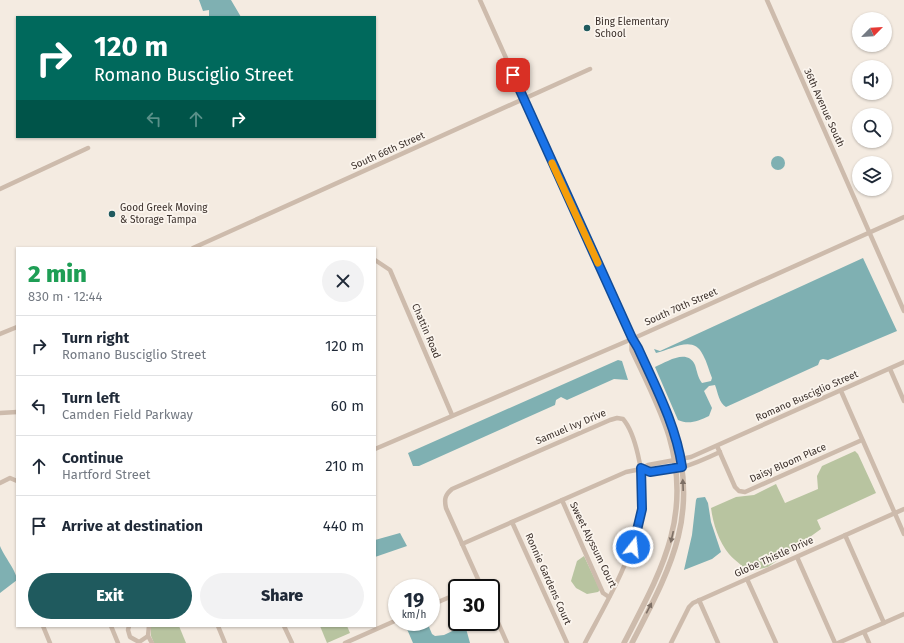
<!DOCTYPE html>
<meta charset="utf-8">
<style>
:root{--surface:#fff;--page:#f2f2f3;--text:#1f2937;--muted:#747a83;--line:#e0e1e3;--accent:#1f5a5e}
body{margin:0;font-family:"Fira Sans",sans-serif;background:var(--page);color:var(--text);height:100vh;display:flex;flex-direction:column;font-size:15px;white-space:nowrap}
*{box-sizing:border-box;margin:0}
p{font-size:13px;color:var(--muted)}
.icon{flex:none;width:22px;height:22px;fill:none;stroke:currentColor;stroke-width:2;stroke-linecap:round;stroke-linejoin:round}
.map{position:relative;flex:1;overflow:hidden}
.sheet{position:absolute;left:16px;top:247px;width:360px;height:380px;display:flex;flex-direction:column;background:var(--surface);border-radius:0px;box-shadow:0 1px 3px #0004}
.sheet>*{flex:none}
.top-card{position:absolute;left:16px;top:16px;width:360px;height:122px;border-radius:0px;box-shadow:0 1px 3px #0004;background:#00695c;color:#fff;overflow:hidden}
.needle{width:26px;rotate:66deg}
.buttons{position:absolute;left:852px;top:12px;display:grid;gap:8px}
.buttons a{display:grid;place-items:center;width:40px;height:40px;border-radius:50%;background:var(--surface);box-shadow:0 1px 3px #0004;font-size:20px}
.speed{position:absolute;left:388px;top:579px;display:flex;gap:8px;font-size:20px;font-weight:700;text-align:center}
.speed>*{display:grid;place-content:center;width:52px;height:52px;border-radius:50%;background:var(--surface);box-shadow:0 1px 3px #0004;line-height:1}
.speed small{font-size:10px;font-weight:400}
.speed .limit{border:2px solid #111;border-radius:6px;background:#fff;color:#111}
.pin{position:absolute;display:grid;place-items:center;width:34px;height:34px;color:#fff;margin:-17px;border-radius:8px;box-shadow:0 2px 6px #0006}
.me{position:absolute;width:44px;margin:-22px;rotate:16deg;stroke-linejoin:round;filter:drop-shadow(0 0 3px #0008)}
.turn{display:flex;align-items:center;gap:14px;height:84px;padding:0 12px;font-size:18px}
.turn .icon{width:52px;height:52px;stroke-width:2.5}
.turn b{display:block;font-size:28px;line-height:34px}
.lanes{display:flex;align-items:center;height:38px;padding:0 12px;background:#0003;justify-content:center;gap:20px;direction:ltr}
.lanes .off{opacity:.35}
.round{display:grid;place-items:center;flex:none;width:42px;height:42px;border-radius:21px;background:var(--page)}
.overview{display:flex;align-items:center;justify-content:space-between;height:68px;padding:0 12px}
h1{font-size:24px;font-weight:800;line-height:30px;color:#1e9e55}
.primary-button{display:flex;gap:8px;margin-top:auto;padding:8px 12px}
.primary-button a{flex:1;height:46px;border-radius:24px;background:var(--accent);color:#fff;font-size:16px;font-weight:800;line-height:46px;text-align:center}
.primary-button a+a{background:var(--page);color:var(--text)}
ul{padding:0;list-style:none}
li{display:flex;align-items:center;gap:12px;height:60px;padding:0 12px;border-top:1px solid var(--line)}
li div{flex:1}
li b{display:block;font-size:15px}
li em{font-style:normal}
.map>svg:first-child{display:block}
</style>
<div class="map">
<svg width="904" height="643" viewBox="0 0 904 643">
<rect width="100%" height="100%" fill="#f4ebe1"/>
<g fill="#b8c4a0">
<path d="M855,451L858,454L876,493L817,520L821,529L768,567L747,572C742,564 735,561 729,554C719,542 713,524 711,508L736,497L754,495L776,484L785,503L818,489L817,476L822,466Z"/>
<polygon points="584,556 600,590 598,592 587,594 576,588 571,581 577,561"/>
<polygon points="151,626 179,626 186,643 154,643 151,636"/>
<polygon points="320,626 347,626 350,633 327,643"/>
</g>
<g fill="#7fb0b2">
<polygon points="199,0 231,0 241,17 209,17 209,10 203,11"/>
<circle cx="778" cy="163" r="7"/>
<path d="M863,258L897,331L828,360L823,359L820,360L818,365L726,407C719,403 718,393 715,385L709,386L704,391L712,408L709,416C698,421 689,425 678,420L655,367C667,362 687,348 695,365C697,371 698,378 702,383L711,381L712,378C709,371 707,362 703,355C693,334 672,350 656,353L654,349L660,351Z"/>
<polygon points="618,360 622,361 628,380 614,379 567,400 561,397 556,400 555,405 419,466 413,466 408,453"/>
<polygon points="705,497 708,503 711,522 721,552 712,559 684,570 692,535 696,500 697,498"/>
<polygon points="400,533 407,546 375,557 375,540"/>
<path d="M0,546C4,556 17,572 17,580L0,593Z"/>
<polygon points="421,622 427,622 432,634 435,636 444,635 465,625 470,643 413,643 407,629"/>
</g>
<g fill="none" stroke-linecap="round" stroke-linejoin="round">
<g stroke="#cdbbac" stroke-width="4.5">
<polyline points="480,0 632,339"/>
<polyline points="767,0 904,311"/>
<polyline points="0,189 88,148"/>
<polyline points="193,248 590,69"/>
<polyline points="375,260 390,270 452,415"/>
<polyline points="0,334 17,327"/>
<polyline points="890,369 904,401"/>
<polyline points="841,391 904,534"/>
<polyline points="0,413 17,412"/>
<polyline points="717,446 735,487 739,491 745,492 862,440"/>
<polyline points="375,449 632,339 904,217"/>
<path d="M641,469C664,478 699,462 720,452"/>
<polyline points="0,483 10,478 17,481"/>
<polyline points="562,500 603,593 609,597"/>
<polyline points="512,522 567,643"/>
<polyline points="845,535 884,623"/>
<polyline points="462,544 626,472 641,469 648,465 691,457 904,362"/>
<polyline points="797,557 835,643"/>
<polyline points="747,579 776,643"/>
<polyline points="470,588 480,583"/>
<path d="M482,588L446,508C444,499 445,495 452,489L610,420L617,418L623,419C631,428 635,442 638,455C655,524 616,584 585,643"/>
<polyline points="699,600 718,643"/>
<polyline points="431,605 457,594"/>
<polyline points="491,607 507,643"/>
<polyline points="43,626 50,643"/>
<polyline points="111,626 118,643"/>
<polyline points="129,626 128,630 130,637 139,642 148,636 149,626"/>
<polyline points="218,626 225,643"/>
<polyline points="284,626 292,643"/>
<polyline points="864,632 869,643"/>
<polyline points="148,636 152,643"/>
<polyline points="345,643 397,620"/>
<polyline points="671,643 689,607 693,603 904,509"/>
<polyline points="838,643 904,614"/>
</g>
<g stroke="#cdbbac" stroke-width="5.5">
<path d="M624,643C660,573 693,518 669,436C660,407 645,378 632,350V339"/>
<path d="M632,643C670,569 701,515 673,429C665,401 650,374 638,348L632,339"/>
</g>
</g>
<defs><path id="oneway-solid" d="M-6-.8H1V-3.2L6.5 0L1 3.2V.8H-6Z"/></defs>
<g fill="#7d6f65">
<use href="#oneway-solid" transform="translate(683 485) rotate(-92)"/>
<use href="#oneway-solid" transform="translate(672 537) rotate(103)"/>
<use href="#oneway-solid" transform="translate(649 608) rotate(-63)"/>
</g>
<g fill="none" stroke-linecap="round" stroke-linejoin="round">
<defs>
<path id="route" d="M513,75L632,338L638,348C655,386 676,425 682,467L650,472L641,468L642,509L633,547"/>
</defs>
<use href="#route" stroke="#114b97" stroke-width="10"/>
<use href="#route" stroke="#1a73e8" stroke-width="7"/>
<polyline stroke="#f59e0b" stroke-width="7" points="552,163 598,263"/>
</g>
<g fill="#1f5a5e" stroke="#fbf5ee" stroke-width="1.5">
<circle cx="587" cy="28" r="4"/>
<circle cx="112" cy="214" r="4"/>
</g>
<g text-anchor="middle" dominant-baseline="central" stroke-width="3.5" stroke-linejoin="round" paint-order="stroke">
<g font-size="10" fill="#3b302b" stroke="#fbf5ee" text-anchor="start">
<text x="595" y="22">Bing Elementary<tspan x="595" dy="12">School</tspan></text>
<text x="120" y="208">Good Greek Moving<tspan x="120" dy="12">&amp; Storage Tampa</tspan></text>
</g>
<g font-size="10" fill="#3b302b" stroke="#fbf5ee">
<text transform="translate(824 108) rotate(66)">36th Avenue South</text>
<text transform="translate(388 151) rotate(-24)">South 66th Street</text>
<text transform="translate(681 307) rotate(-24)">South 70th Street</text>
<text transform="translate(426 331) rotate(67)">Chattin Road</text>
<text transform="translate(807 396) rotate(-24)">Romano Busciglio Street</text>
<text transform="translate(571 427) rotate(-23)">Samuel Ivy Drive</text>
<text transform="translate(788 463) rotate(-24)">Daisy Bloom Place</text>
<text transform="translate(593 545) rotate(64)">Sweet Alyssum Court</text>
<text transform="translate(774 557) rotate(-24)">Globe Thistle Drive</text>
<text transform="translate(548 579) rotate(66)">Ronnie Gardens Court</text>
</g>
</g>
</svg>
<div class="buttons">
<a><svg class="needle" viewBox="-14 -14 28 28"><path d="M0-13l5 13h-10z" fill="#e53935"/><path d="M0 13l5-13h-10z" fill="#747a83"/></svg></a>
<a><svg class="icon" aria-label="sound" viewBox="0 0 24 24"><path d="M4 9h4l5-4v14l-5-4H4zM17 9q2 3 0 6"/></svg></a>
<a><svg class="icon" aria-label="search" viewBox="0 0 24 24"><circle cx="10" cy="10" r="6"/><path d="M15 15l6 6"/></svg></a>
<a><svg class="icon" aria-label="layers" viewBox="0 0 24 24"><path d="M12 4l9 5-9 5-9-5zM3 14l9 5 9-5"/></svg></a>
</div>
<div class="speed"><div>19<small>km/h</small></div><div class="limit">30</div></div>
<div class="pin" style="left:513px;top:75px;background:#d93025"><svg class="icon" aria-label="arrive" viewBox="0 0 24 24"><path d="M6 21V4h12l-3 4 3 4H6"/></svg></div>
<svg class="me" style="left:633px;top:547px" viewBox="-20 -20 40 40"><circle r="17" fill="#1a73e8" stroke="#fff" stroke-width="3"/><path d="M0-11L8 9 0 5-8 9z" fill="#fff"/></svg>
<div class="top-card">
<div class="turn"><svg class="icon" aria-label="right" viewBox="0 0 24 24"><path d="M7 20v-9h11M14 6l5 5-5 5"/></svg><div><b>120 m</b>Romano Busciglio Street</div></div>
<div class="lanes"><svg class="icon off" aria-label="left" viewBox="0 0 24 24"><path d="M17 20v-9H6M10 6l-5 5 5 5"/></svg><svg class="icon off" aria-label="ahead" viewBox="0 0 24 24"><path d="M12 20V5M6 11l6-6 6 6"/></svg><svg class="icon" aria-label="right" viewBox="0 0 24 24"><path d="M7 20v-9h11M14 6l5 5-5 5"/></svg></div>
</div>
<section class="sheet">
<div class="overview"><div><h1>2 min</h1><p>830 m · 12:44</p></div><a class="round"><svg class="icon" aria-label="close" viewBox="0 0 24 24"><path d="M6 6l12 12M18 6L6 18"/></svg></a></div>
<ul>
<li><svg class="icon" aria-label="right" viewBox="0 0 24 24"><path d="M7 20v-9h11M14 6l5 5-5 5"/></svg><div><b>Turn right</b><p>Romano Busciglio Street</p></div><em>120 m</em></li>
<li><svg class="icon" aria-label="left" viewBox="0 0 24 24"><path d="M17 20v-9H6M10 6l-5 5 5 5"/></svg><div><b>Turn left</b><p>Camden Field Parkway</p></div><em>60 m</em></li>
<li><svg class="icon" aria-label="ahead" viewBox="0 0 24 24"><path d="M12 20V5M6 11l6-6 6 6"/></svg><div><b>Continue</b><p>Hartford Street</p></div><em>210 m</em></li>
<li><svg class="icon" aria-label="arrive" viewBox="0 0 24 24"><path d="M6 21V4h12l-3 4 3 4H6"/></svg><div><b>Arrive at destination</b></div><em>440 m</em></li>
</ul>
<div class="primary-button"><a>Exit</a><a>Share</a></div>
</section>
</div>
